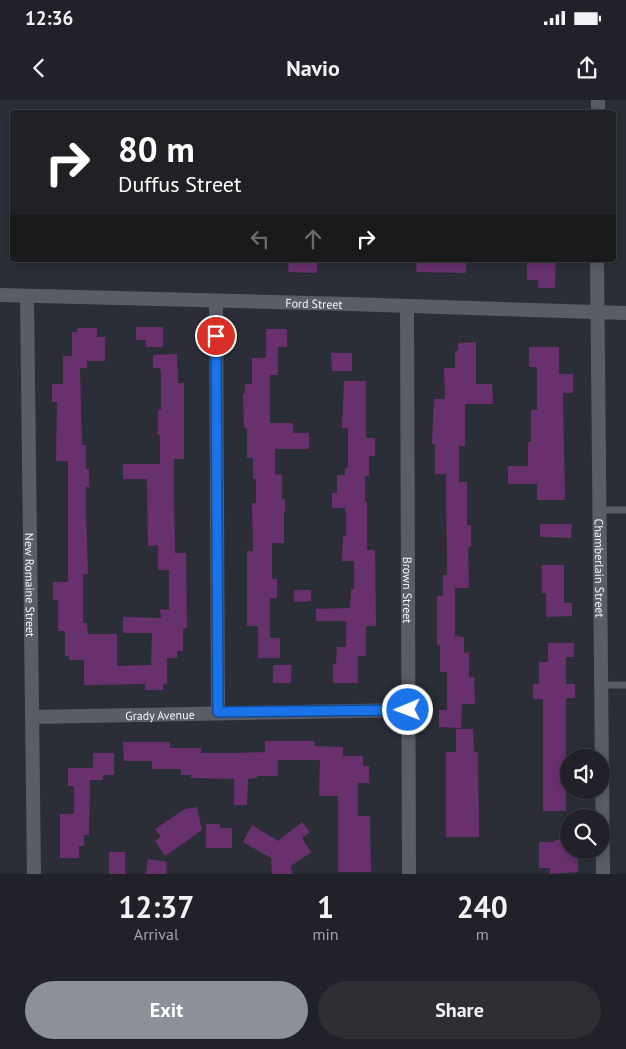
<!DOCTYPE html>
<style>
:root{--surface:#212229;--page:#2d2f35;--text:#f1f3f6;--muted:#a2a4a8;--line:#3e3f46;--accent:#8c9099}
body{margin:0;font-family:"PT Sans",sans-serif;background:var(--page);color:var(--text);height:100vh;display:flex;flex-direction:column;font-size:19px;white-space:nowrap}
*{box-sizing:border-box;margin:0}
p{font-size:16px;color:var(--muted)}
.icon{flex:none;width:28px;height:28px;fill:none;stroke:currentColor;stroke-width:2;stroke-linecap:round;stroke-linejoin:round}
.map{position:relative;height:774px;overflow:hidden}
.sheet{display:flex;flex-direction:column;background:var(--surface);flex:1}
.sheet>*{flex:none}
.guide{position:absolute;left:10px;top:10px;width:606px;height:152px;border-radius:5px;box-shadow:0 2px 12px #0003,0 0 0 1px var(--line);background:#202124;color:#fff;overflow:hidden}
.controls{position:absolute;left:560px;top:649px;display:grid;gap:10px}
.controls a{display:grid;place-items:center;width:50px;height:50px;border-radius:50%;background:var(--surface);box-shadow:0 2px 12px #0003,0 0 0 1px var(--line);font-size:25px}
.pin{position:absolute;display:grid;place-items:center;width:42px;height:42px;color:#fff;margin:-21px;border:2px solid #fff;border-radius:50%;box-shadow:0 1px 5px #0007}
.me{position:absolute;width:55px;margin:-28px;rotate:269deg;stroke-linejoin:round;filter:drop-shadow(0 0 4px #0008)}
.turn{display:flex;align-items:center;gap:18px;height:105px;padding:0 25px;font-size:22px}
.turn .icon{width:65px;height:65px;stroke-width:2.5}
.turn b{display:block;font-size:35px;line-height:42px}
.lanes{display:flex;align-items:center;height:48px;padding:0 25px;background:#0003;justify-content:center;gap:25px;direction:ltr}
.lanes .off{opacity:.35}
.eta{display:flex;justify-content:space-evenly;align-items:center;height:85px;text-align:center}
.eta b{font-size:30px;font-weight:800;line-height:35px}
.cta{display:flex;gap:10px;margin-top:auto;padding:10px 25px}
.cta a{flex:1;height:58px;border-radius:30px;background:var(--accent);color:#fff;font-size:20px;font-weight:800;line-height:58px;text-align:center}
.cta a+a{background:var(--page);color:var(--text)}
.status{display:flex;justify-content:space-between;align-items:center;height:35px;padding:0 25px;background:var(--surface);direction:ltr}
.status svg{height:14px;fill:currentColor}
header{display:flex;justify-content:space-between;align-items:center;height:65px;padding:0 25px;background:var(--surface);font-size:22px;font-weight:800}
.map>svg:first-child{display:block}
</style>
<div class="status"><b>12:36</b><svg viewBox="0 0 49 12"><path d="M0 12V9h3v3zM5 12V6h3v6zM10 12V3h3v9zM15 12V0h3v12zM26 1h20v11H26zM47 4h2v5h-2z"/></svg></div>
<header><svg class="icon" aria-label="back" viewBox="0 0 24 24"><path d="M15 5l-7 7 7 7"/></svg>Navio<svg class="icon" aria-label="share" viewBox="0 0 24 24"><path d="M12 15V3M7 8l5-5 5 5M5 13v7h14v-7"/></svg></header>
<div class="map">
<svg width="626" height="774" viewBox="0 0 626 774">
<rect width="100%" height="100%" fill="#2c2e37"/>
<g fill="#69306e">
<polygon points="289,160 317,160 317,173 288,172"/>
<polygon points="417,160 466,160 466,173 416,172"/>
<polygon points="527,160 556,161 555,188 538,188 538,180 527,180"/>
<polygon points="136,227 163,227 163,247 146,247 146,240 136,240"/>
<polygon points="77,228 97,228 97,237 105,237 105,261 87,261 87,268 80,268 82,345 86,345 86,369 89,369 89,387 86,387 86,411 88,474 83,474 83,523 87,523 88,534 117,534 117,566 151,565 152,533 123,533 123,517 161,518 160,509 169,510 169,470 158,470 158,445 148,446 147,379 123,379 123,364 160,364 160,335 158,335 158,310 161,310 161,273 160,268 153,268 153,255 177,254 178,283 184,283 184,359 174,359 174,396 175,453 186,453 187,528 183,529 183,551 177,551 177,558 167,558 167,584 163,584 163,590 145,590 145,584 84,585 84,560 69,560 69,556 65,556 65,531 58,531 58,500 53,500 53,482 68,482 68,361 56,361 57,302 52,302 52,284 63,284 63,256 72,256 72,232 77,232"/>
<polygon points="266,229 287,229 287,247 278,247 278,275 270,275 270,323 293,323 293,333 309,333 309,349 275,349 275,374 282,375 282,399 285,399 285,412 284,412 284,443 272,443 272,479 277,479 277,498 270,498 270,538 280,538 280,558 258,558 258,526 247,526 247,451 253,451 252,403 256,403 256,379 253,379 253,358 247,358 247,329 244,328 243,293 245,293 245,284 252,284 252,258 266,258"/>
<polygon points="476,242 476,284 492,284 493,304 465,304 465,346 459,346 459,382 467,382 467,425 471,425 471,447 468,447 469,488 455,488 455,536 464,537 464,553 469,552 469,577 474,577 475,604 462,604 461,628 439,627 439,610 447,610 447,572 440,572 440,545 437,545 437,496 443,496 443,475 447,475 446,374 435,374 435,344 432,344 434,299 445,299 444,268 455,268 455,251 458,251 458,243"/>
<polygon points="529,247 559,247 559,274 573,274 573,293 563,293 565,400 537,400 537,384 508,384 508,366 528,366 528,342 531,342 531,310 537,310 537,267 529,267"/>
<polygon points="331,253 352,253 352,271 332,271"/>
<polygon points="344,281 366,281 366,338 375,338 375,356 369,356 369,376 365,376 365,402 367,402 367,450 375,450 376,526 366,526 366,556 358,556 358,583 333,583 333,564 336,564 337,547 346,547 346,521 316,521 316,509 350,508 351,489 354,489 354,461 342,461 343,436 346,436 346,412 345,412 345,408 332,408 332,393 337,393 337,375 345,375 345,368 348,368 348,328 342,328"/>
<polygon points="540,424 572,424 571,438 540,437"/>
<polygon points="542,465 564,465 564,503 572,503 572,516 546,517 546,493 542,493"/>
<polygon points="294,490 311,490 311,501 294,502"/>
<polygon points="548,543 574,543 574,557 566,557 566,584 575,584 575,598 566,598 566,711 543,711 543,599 533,599 533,584 539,584 539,562 548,562"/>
<polygon points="273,565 292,565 291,583 273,583"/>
<polygon points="456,629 473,629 474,652 478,652 479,737 446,737 446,652 456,652"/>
<polygon points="265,641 314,641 314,646 343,647 343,656 363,656 363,666 369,666 369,683 358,683 358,716 370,716 371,772 338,772 338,696 319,696 320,660 278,660 278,676 257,676 257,678 248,679 247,705 234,705 234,679 191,678 191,675 181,675 181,669 152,669 152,661 124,661 123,642 170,642 170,648 201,648 201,653 238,653 265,652"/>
<polygon points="93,653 114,653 114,675 103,675 103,680 90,680 89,735 84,735 84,746 79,746 79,758 60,758 60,714 74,714 74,686 68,686 68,668 93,668"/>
<polygon points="197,707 202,730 165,756 155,741 161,737 155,729 185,709"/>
<polygon points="302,722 310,732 302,738 311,752 291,766 292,774 272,774 271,758 243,742 252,725 278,741"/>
<polygon points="206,724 220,724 220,728 232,728 232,748 206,748"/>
<polygon points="555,740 569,740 569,750 578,750 578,772 550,774 550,768 539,768 539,742 555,742"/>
<rect x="109" y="752" width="16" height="22"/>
<polygon points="148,759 167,762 166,774 146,774"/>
</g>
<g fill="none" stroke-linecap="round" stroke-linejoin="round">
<g stroke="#5a5c66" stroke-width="7">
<polyline points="599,410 626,410"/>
<polyline points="601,585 626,585"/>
</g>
<g stroke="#5a5c66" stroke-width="14">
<polyline points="598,12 598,0"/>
<path id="s1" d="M597,160L603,774"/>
<path id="s2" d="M0,195L348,204L626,213"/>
<path id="s3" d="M27,196L34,774"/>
<polyline points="216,201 218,613"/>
<path id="s4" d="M407,206L409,774"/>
<path id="s5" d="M32,617L408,610"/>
</g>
</g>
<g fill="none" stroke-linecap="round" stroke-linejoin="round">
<defs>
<polyline id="route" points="216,236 218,612 408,610"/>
</defs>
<use href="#route" stroke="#114b97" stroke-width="12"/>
<use href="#route" stroke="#1a73e8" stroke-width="9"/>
</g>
<g text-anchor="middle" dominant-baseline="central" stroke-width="4" stroke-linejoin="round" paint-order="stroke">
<g font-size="12" fill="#f3f4fa" stroke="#2c2e37">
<text stroke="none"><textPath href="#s2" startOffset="314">Ford Street</textPath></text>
<text stroke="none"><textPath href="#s1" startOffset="308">Chamberlain Street</textPath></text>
<text stroke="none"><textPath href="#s3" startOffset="289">New Romaine Street</textPath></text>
<text stroke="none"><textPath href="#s4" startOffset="284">Brown Street</textPath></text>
<text stroke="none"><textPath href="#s5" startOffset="128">Grady Avenue</textPath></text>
</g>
</g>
</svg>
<div class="controls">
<a><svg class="icon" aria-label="sound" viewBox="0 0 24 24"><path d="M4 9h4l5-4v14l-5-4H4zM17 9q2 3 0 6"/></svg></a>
<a><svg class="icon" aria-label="search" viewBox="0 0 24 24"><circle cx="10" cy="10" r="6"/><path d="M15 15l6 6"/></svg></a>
</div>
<div class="pin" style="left:216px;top:236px;background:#d93025"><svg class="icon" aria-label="arrive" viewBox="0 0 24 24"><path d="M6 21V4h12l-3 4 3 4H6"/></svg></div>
<svg class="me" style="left:408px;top:610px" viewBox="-20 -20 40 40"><circle r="17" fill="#1a73e8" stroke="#fff" stroke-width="3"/><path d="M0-11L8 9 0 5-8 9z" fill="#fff"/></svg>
<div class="guide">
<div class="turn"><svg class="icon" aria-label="right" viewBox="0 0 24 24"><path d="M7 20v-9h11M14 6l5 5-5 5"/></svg><div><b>80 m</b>Duffus Street</div></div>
<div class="lanes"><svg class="icon off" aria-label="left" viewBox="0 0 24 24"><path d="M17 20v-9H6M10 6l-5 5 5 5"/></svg><svg class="icon off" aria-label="ahead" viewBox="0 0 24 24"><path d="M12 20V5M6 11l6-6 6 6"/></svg><svg class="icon" aria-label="right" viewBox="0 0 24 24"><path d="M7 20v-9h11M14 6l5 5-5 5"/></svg></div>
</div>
</div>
<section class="sheet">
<div class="eta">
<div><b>12:37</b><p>Arrival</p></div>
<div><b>1</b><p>min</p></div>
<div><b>240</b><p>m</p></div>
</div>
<div class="cta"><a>Exit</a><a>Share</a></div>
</section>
